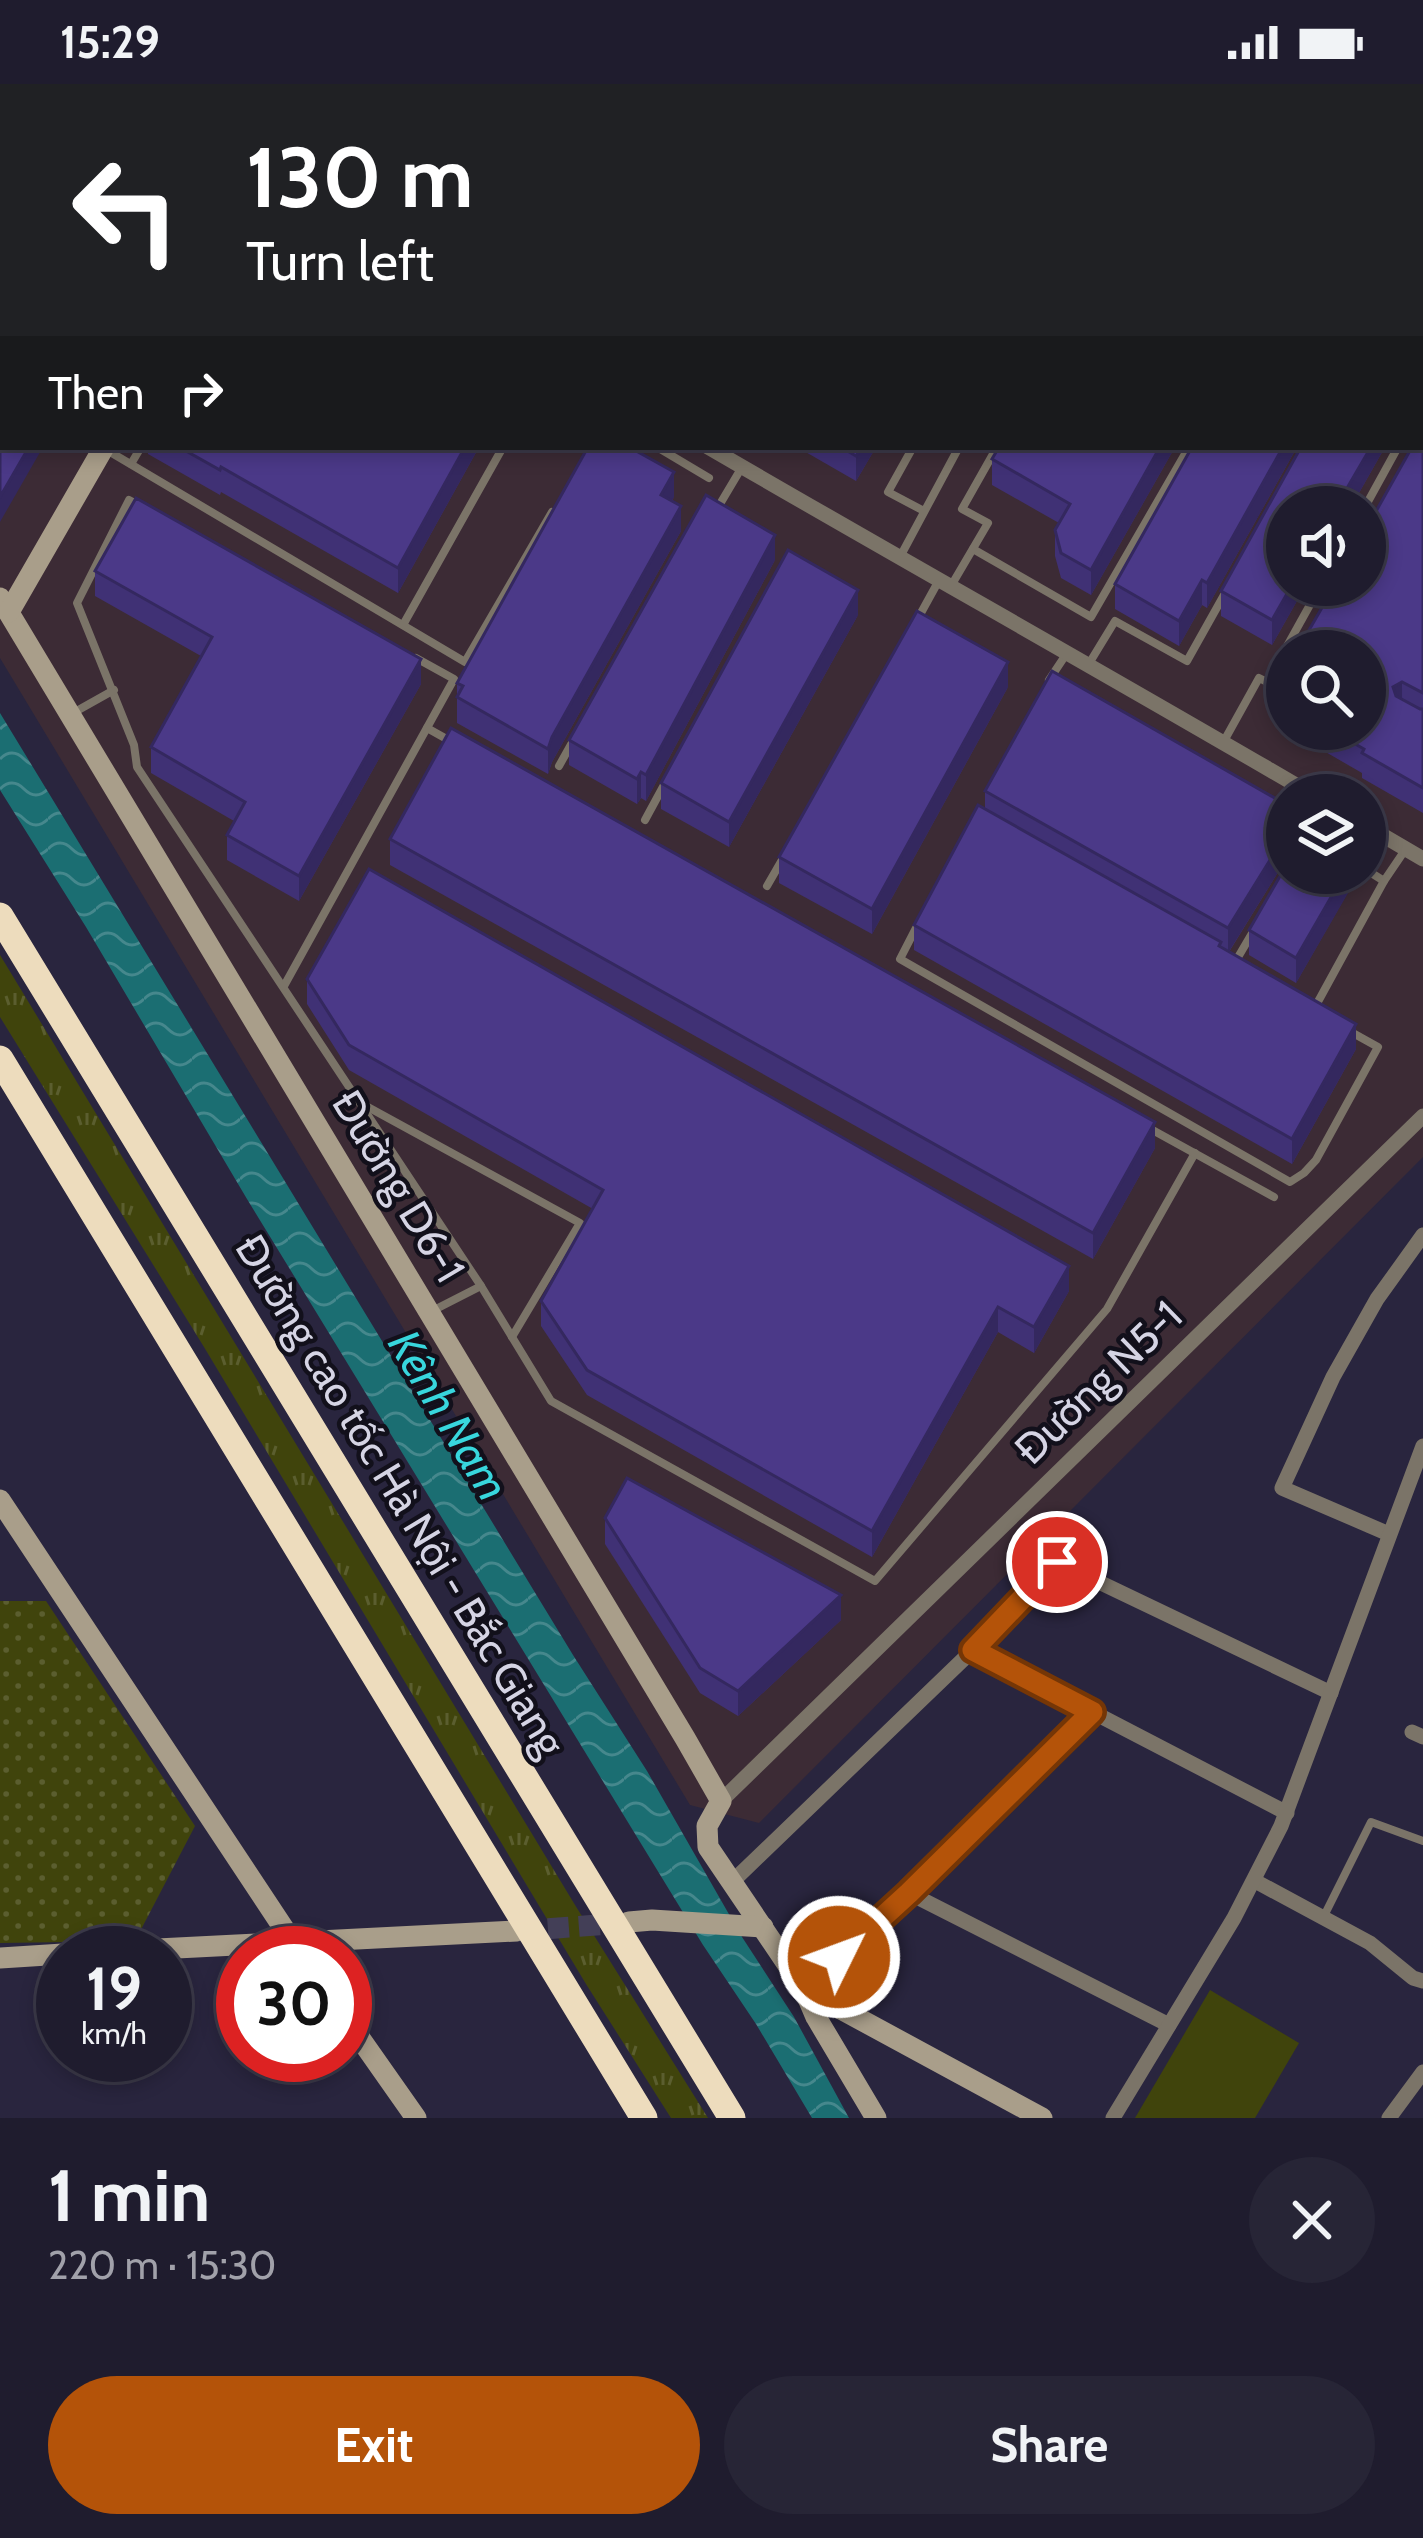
<!DOCTYPE html>
<meta charset="utf-8">
<style>
:root{--surface:#1f1c2e;--page:#272536;--text:#f1f3f6;--muted:#a1a1aa;--line:#3c3a4a;--accent:#b45309}
body{margin:0;font-family:Cabin,sans-serif;background:var(--page);color:var(--text);height:100vh;display:flex;flex-direction:column;font-size:45px;white-space:nowrap}
*{box-sizing:border-box;margin:0}
p{font-size:39px;color:var(--muted)}
.icon{flex:none;width:66px;height:66px;fill:none;stroke:currentColor;stroke-width:2;stroke-linecap:round;stroke-linejoin:round}
.map{position:relative;height:2034px;overflow:hidden}
.details{display:flex;flex-direction:column;background:var(--surface);flex:1}
.details>*{flex:none}
.hud{position:absolute;left:0px;top:0px;width:1425px;height:366px;box-shadow:0 6px 18px #0003,0 0 0 3px var(--line);background:#202124;color:#fff;overflow:hidden}
.tools{position:absolute;left:1266px;top:402px;display:grid;gap:24px}
.tools a{display:grid;place-items:center;width:120px;height:120px;border-radius:50%;background:var(--surface);box-shadow:0 6px 18px #0003,0 0 0 3px var(--line);font-size:60px}
.speed{position:absolute;left:36px;top:1842px;display:flex;gap:24px;font-size:60px;font-weight:700;text-align:center}
.speed>*{display:grid;place-content:center;width:156px;height:156px;border-radius:50%;background:var(--surface);box-shadow:0 6px 18px #0003,0 0 0 3px var(--line);line-height:1}
.speed small{font-size:30px;font-weight:400}
.speed .limit{border:18px solid #d22;background:#fff;color:#111}
.pin{position:absolute;display:grid;place-items:center;width:102px;height:102px;color:#fff;margin:-51px;border:6px solid #fff;border-radius:50%;box-shadow:0 3px 12px #0007}
.me{position:absolute;width:132px;margin:-66px;rotate:48deg;stroke-linejoin:round;filter:drop-shadow(0 0 9px #0008)}
.turn{display:flex;align-items:center;gap:42px;height:252px;padding:0 48px;font-size:54px}
.turn .icon{width:156px;height:156px;stroke-width:2.5}
.turn b{display:block;font-size:84px;line-height:102px}
.then{display:flex;align-items:center;height:114px;padding:0 48px;background:#0003;gap:24px;font-size:45px}
.round{display:grid;place-items:center;flex:none;width:126px;height:126px;border-radius:63px;background:var(--page)}
.headline{display:flex;align-items:center;justify-content:space-between;height:204px;padding:0 48px}
h1{font-size:72px;font-weight:800;line-height:90px}
.primary-button{display:flex;gap:24px;margin-top:auto;padding:24px 48px}
.primary-button a{flex:1;height:138px;border-radius:72px;background:var(--accent);color:#fff;font-size:48px;font-weight:800;line-height:138px;text-align:center}
.primary-button a+a{background:var(--page);color:var(--text)}
.status{display:flex;justify-content:space-between;align-items:center;height:84px;padding:0 60px;background:var(--surface);direction:ltr}
.status svg{height:33px;fill:currentColor}
.map>svg:first-child{display:block}
</style>
<div class="status"><b>15:29</b><svg viewBox="0 0 49 12"><path d="M0 12V9h3v3zM5 12V6h3v6zM10 12V3h3v9zM15 12V0h3v12zM26 1h20v11H26zM47 4h2v5h-2z"/></svg></div>
<div class="map">
<svg width="1423" height="2034" viewBox="0 0 1423 2034">
<defs>
<pattern id="grass-tufts" width="24" height="20" patternUnits="userSpaceOnUse" patternTransform="scale(3)"><rect width="24" height="20" fill="#40440c"/><path d="M3 7l-1-3M5 7V3M7 7l1-3M15 17l-1-3M17 17v-4M19 17l1-3" fill="none" stroke="#5b5e2f"/></pattern>
<pattern id="garden-dots" width="8" height="8" patternUnits="userSpaceOnUse" patternTransform="scale(3)"><rect width="8" height="8" fill="#40440c"/><path d="M2 2h.1M6 6h.1" fill="none" stroke="#5b5e2f" stroke-width="1.8" stroke-linecap="round"/></pattern>
<pattern id="water-waves" width="16" height="10" patternUnits="userSpaceOnUse" patternTransform="scale(3)"><rect width="16" height="10" fill="#1b6e72"/><path d="M0 5q4-4 8 0t8 0" fill="none" stroke="#46888d"/></pattern>
</defs>
<rect width="100%" height="100%" fill="#29253e"/>
<path fill="#3c2b35" fill-rule="evenodd" d="M0,0H1423V1073L759,1739L690,1721L0,574ZM3,3H1422V363H3ZM1287,423H1365V501H1287ZM1287,567H1365V645H1287ZM1287,711H1365V789H1287Z"/>
<polygon fill="url(#grass-tufts)" points="0,871 575,1821 708,2034 671,2034 586,1900 204,1263 0,933"/>
<polygon fill="url(#garden-dots)" points="0,1517 46,1517 195,1742 135,1857 0,1859"/>
<polygon fill="#40440c" points="1210,1906 1299,1959 1255,2034 1135,2034"/>
<polygon fill="url(#water-waves)" points="0,629 573,1571 647,1687 742,1853 794,1933 849,2034 812,2034 756,1940 703,1861 247,1115 86,843 0,706"/>
<g fill="none" stroke-linecap="round" stroke-linejoin="round">
<polyline stroke="#433f57" stroke-width="21" stroke-dasharray="21 10" stroke-linecap="butt" points="517,1847 624,1839"/>
<g stroke="#7b7468" stroke-width="8">
<polyline points="230,3 232,0"/>
<polyline points="0,234 3,235"/>
<polyline points="1422,321 1423,319"/>
<polyline points="657,363 709,394"/>
<polyline points="913,363 888,408 924,427"/>
<polyline points="105,365 465,578 552,428"/>
<polyline points="131,380 141,363"/>
<polyline points="140,422 129,416 77,519 134,661 137,683 481,1202 551,1317 875,1497 1107,1225 1195,1069"/>
<polyline points="1365,423 1398,363"/>
<polyline points="717,425 742,383"/>
<polyline points="973,465 1091,533 1189,363"/>
<polyline points="900,473 959,363"/>
<polyline points="951,502 988,439 962,425 997,363"/>
<polyline points="916,538 938,498"/>
<polyline points="403,541 503,363"/>
<polyline points="1090,578 1115,537 1187,577 1224,511"/>
<polyline points="1049,596 1067,569"/>
<polyline points="73,629 114,606"/>
<polyline points="427,644 452,658"/>
<polyline points="1224,657 1259,594 1267,598 1321,501"/>
<polyline points="559,682 573,657"/>
<polyline points="645,736 664,701"/>
<polyline points="1365,785 1384,797"/>
<polyline points="767,802 782,776"/>
<polyline points="917,842 900,875 1290,1098 1304,1089 1316,1076 1378,963 1351,948"/>
<polyline points="1234,880 1254,846"/>
<polyline points="284,902 454,595 416,574"/>
<polyline points="1314,925 1384,797 1405,766"/>
<polyline points="366,1022 580,1139 512,1253"/>
<polyline points="1147,1043 1274,1113"/>
<polyline points="432,1227 481,1202"/>
<polyline points="1324,1832 1371,1738 1423,1757"/>
</g>
<g stroke="#7b7468" stroke-width="15">
<path d="M708,363C909,480 1112,593 1313,711"/>
<polyline points="1365,741 1423,775"/>
<polyline points="1389,1450 1282,1404 1333,1293 1377,1215 1423,1151"/>
<polyline points="973,1566 1287,1729"/>
<polyline points="1412,1648 1423,1653"/>
<polyline points="721,1717 1423,1032"/>
<polyline points="733,1797 973,1566 1057,1478 1331,1609"/>
<polyline points="1255,1797 1370,1859 1413,1894 1423,1897"/>
<polyline points="909,1809 1169,1941"/>
<polyline points="804,1905 909,1809 1092,1627"/>
<polyline points="1113,2034 1234,1834 1281,1742 1423,1362"/>
<polyline points="1389,2034 1423,1988"/>
</g>
<g stroke="#a99e8a" stroke-width="21">
<polyline points="307,3 309,0"/>
<polyline points="0,514 685,1654 721,1717 707,1742 708,1763 804,1905 1042,2034"/>
<polyline points="9,528 104,363"/>
<polyline points="0,1416 300,1869"/>
<polyline points="629,1838 652,1836 763,1843"/>
<polyline points="78,1869 517,1847"/>
<polyline points="0,1874 63,1870"/>
<polyline points="804,1905 816,1933 876,2034"/>
<polyline points="345,1933 416,2034"/>
</g>
<g stroke="#eddcbd" stroke-width="27">
<polyline points="0,832 732,2034"/>
<polyline points="0,975 644,2034"/>
</g>
</g>
<g fill="#403175">
<polygon points="0,0 3,3 3,208 0,206"/>
<polygon points="792,0 958,0 957,3 797,3"/>
<polygon points="1423,344 1423,729 1362,694 1362,689 1272,637 1272,612 1287,585 1287,645 1365,645"/>
<polygon points="148,363 479,363 398,509 221,408 220,411 148,370"/>
<polygon points="797,363 876,363 856,397"/>
<polygon points="999,363 1175,363 1091,511 1061,494 1055,472 1055,446 1059,439 992,401 992,375"/>
<polygon points="1297,363 1207,524 1202,521 1179,562 1115,525 1115,500"/>
<polygon points="1301,363 1385,363 1351,423 1287,423 1287,501 1306,501 1272,561 1221,532 1221,507"/>
<polygon points="674,413 672,417 681,447 552,678 548,690 457,639 457,599"/>
<polygon points="775,476 646,717 641,714 637,720 569,681 569,656"/>
<polygon points="95,487 421,600 299,817 227,776 227,751 234,737 151,689 151,663 201,572 95,512"/>
<polygon points="858,531 729,763 661,725 661,699"/>
<polygon points="1008,603 872,850 779,799 779,773"/>
<polygon points="985,707 1283,720 1287,721 1287,789 1359,789 1296,899 1249,871 1249,846 1286,781 1280,785 1229,868 1356,965 1292,1080 914,866 914,841 985,726"/>
<polygon points="390,755 1155,1064 1093,1175 390,781"/>
<polygon points="307,895 1069,1207 1034,1269 998,1248 872,1473 587,1311 541,1242 541,1217 593,1125 349,986 307,920"/>
<polygon points="605,1434 841,1536 738,1632 700,1609 605,1460"/>
</g>
<g fill="#34285f">
<polygon points="29,363 43,363 0,438 0,413"/>
<polygon points="465,363 479,363 398,509 398,484"/>
<polygon points="862,363 876,363 856,397 856,372"/>
<polygon points="1160,363 1175,363 1091,511 1091,486"/>
<polygon points="1283,363 1297,363 1207,524 1207,499"/>
<polygon points="1371,363 1385,363 1351,423 1336,423"/>
<polygon points="674,388 674,413 661,436 661,411"/>
<polygon points="681,422 681,447 552,678 548,690 548,665 552,653"/>
<polygon points="775,451 775,476 646,717 646,691"/>
<polygon points="1202,496 1202,521 1179,562 1179,537"/>
<polygon points="1292,501 1306,501 1272,561 1272,536"/>
<polygon points="858,506 858,531 729,763 729,738"/>
<polygon points="421,575 421,600 299,817 299,792"/>
<polygon points="1008,578 1008,603 872,850 872,825"/>
<polygon points="1402,598 1402,623 1393,628 1393,603"/>
<polygon points="641,688 641,714 637,720 637,695"/>
<polygon points="1286,756 1286,781 1280,785 1228,869 1228,844 1280,760"/>
<polygon points="1345,789 1359,790 1296,899 1296,874"/>
<polygon points="1356,940 1356,965 1292,1080 1292,1055"/>
<polygon points="1155,1038 1155,1064 1093,1175 1093,1149"/>
<polygon points="1069,1182 1069,1207 1034,1269 1034,1243"/>
<polygon points="998,1223 998,1248 872,1473 872,1447"/>
<polygon points="841,1511 841,1536 738,1632 738,1607"/>
</g>
<g fill="#4b3988" stroke="#34285f" stroke-width="3">
<polygon points="0,0 205,0 203,3 3,3 3,182 0,181"/>
<polygon points="342,0 527,0 525,3 340,3"/>
<polygon points="570,0 708,0 713,3 569,3"/>
<polygon points="767,0 781,0 786,3 765,3"/>
<polygon points="836,0 945,0 943,3 841,3"/>
<polygon points="1331,0 1423,0 1423,199 1422,3 1329,3"/>
<polygon points="0,236 3,237 3,363 29,363 0,413"/>
<polygon points="1423,344 1423,609 1402,598 1393,603 1396,612 1420,625 1423,625 1423,704 1362,669 1364,665 1329,645 1365,645 1365,567 1297,567 1335,501 1365,501 1365,447 1412,363 1422,363"/>
<polygon points="179,363 465,363 398,484 221,383 220,386"/>
<polygon points="588,363 629,363 674,388 661,411 681,422 552,653 548,665 457,613 463,602 457,599"/>
<polygon points="841,363 862,363 856,372"/>
<polygon points="999,363 1160,363 1091,486 1061,469 1055,446 1070,420 992,375"/>
<polygon points="1192,363 1283,363 1207,499 1202,496 1179,537 1115,500"/>
<polygon points="1301,363 1371,363 1336,423 1287,423 1287,501 1292,501 1272,536 1221,507"/>
<polygon points="706,411 775,451 646,691 641,688 637,695 569,656"/>
<polygon points="136,414 421,575 299,792 227,751 245,718 151,663 212,553 95,487"/>
<polygon points="788,466 858,506 729,738 661,699"/>
<polygon points="917,527 1008,578 872,825 779,773"/>
<polygon points="1287,585 1287,621 1272,612"/>
<polygon points="1052,587 1287,721 1287,756 1280,760 1228,844 985,707"/>
<polygon points="451,644 1155,1038 1093,1149 390,755"/>
<polygon points="978,721 1221,858 1219,862 1356,940 1292,1055 914,841"/>
<polygon points="1287,780 1287,789 1345,789 1296,874 1249,846"/>
<polygon points="369,785 1069,1182 1034,1243 998,1223 872,1447 587,1286 541,1217 603,1106 349,961 307,895"/>
<polygon points="627,1394 841,1511 738,1607 700,1584 605,1434"/>
</g>
<g fill="none" stroke-linecap="round" stroke-linejoin="round">
<defs>
<polyline id="route" points="839,1873 909,1809 1092,1628 973,1566 1057,1478"/>
</defs>
<use href="#route" stroke="#753606" stroke-width="30"/>
<use href="#route" stroke="#b45309" stroke-width="21"/>
</g>
<g text-anchor="middle" dominant-baseline="central" stroke-width="9" stroke-linejoin="round" paint-order="stroke">
<g font-size="42" fill="#d5d4e4" stroke="#12101b">
<text transform="translate(399 1102) rotate(59)">Đường D6-1</text>
<text transform="translate(1098 1298) rotate(-44)">Đường N5-1</text>
<text transform="translate(401 1411) rotate(59)">Đường cao tốc Hà Nội - Bắc Giang</text>
</g>
<g font-size="45" font-style="italic" fill="#38d6dd" stroke="#12101b">
<text transform="translate(449 1331) rotate(59)">Kênh Nam</text>
</g>
</g>
</svg>
<div class="tools">
<a><svg class="icon" aria-label="sound" viewBox="0 0 24 24"><path d="M4 9h4l5-4v14l-5-4H4zM17 9q2 3 0 6"/></svg></a>
<a><svg class="icon" aria-label="search" viewBox="0 0 24 24"><circle cx="10" cy="10" r="6"/><path d="M15 15l6 6"/></svg></a>
<a><svg class="icon" aria-label="layers" viewBox="0 0 24 24"><path d="M12 4l9 5-9 5-9-5zM3 14l9 5 9-5"/></svg></a>
</div>
<div class="speed"><div>19<small>km/h</small></div><div class="limit">30</div></div>
<div class="pin" style="left:1057px;top:1478px;background:#d93025"><svg class="icon" aria-label="arrive" viewBox="0 0 24 24"><path d="M6 21V4h12l-3 4 3 4H6"/></svg></div>
<svg class="me" style="left:839px;top:1873px" viewBox="-20 -20 40 40"><circle r="17" fill="#b45309" stroke="#fff" stroke-width="3"/><path d="M0-11L8 9 0 5-8 9z" fill="#fff"/></svg>
<div class="hud">
<div class="turn"><svg class="icon" aria-label="left" viewBox="0 0 24 24"><path d="M17 20v-9H6M10 6l-5 5 5 5"/></svg><div><b>130 m</b>Turn left</div></div>
<div class="then">Then<svg class="icon" aria-label="right" viewBox="0 0 24 24"><path d="M7 20v-9h11M14 6l5 5-5 5"/></svg></div>
</div>
</div>
<section class="details">
<div class="headline"><div><h1>1 min</h1><p>220 m · 15:30</p></div><a class="round"><svg class="icon" aria-label="close" viewBox="0 0 24 24"><path d="M6 6l12 12M18 6L6 18"/></svg></a></div>
<div class="primary-button"><a>Exit</a><a>Share</a></div>
</section>
